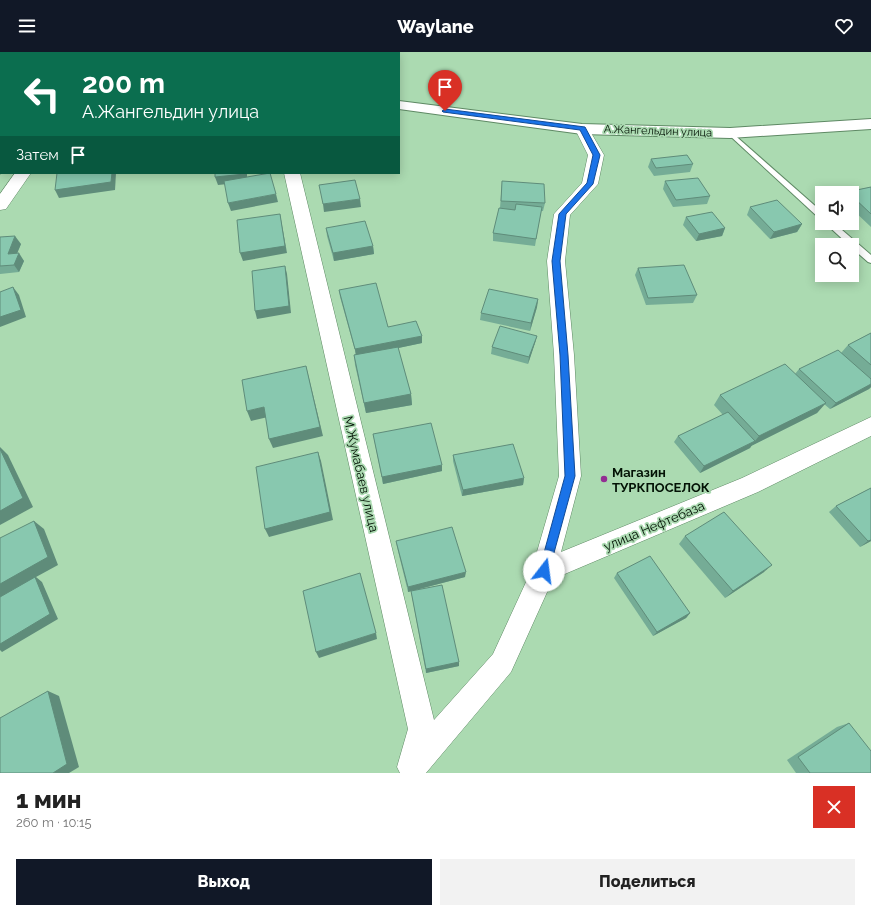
<!DOCTYPE html>
<html lang="ru">
<meta charset="utf-8">
<style>
:root{--surface:#fff;--page:#f2f2f2;--text:#222;--muted:#767676;--accent:#111827}
body{margin:0;font-family:Raleway,sans-serif;background:var(--page);color:var(--text);height:100vh;display:flex;flex-direction:column;font-size:15px;white-space:nowrap}
*{box-sizing:border-box;margin:0}
p{font-size:13px;color:var(--muted)}
.icon{flex:none;width:22px;height:22px;fill:none;stroke:currentColor;stroke-width:2;stroke-linecap:round;stroke-linejoin:round}
.map{position:relative;height:721px;overflow:hidden}
.side{display:flex;flex-direction:column;background:var(--surface);flex:1}
.side>*{flex:none}
.hud{position:absolute;left:0px;top:0px;width:400px;height:122px;box-shadow:0 2px 10px #0003;background:#0b6e4f;color:#fff;overflow:hidden}
.buttons{position:absolute;left:815px;top:134px;display:grid;gap:8px}
.buttons a{display:grid;place-items:center;width:44px;height:44px;border-radius:0px;background:var(--surface);box-shadow:0 2px 10px #0003;font-size:20px}
.pin{position:absolute;display:grid;place-items:center;width:34px;height:34px;color:#fff;margin:-41px -17px;border-radius:50% 50% 50% 0;rotate:-45deg;box-shadow:0 0 4px #0007}
.pin .icon{rotate:45deg}
.me{position:absolute;width:44px;margin:-22px;rotate:15deg;stroke-linejoin:round;filter:drop-shadow(0 0 3px #0008)}
.turn{display:flex;align-items:center;gap:14px;height:84px;padding:0 16px;font-size:18px}
.turn .icon{width:52px;height:52px;stroke-width:2.5}
.turn b{display:block;font-size:28px;line-height:34px}
.then{display:flex;align-items:center;height:38px;padding:0 16px;background:#0003;gap:8px;font-size:15px}
.round{display:grid;place-items:center;flex:none;width:42px;height:42px;border-radius:0px;background:var(--page)}
.summary{display:flex;align-items:center;justify-content:space-between;height:68px;padding:0 16px}
h1{font-size:24px;font-weight:800;line-height:30px}
.button{display:flex;gap:8px;margin-top:auto;padding:8px 16px}
.button a{flex:1;height:46px;border-radius:0px;background:var(--accent);color:#fff;font-size:16px;font-weight:800;line-height:46px;text-align:center}
.button a+a{background:var(--page);color:var(--text)}
header{display:flex;justify-content:space-between;align-items:center;height:52px;padding:0 16px;background:var(--accent);color:#fff;font-size:18px;font-weight:800}
.map>svg:first-child{display:block}
</style>
<header><svg class="icon" aria-label="menu" viewBox="0 0 24 24"><path d="M4 6h16M4 12h16M4 18h16"/></svg>Waylane<svg class="icon" aria-label="heart" viewBox="0 0 24 24"><path d="M12 20l-8-8c-3-5 5-10 8-4 3-6 11-1 8 4z"/></svg></header>
<div class="map">
<svg width="871" height="721" viewBox="0 0 871 721">
<rect width="100%" height="100%" fill="#abdab1"/>
<g fill="none" stroke-linecap="round" stroke-linejoin="round">
<defs>
<g id="service">
<polygon points="730,79 822,160 822,167 819,166 728,82 728,80"/>
<polygon points="825,171 834,171 871,203 871,211 868,210 852,196 852,193 849,193"/>
</g>
<g id="minor">
<polygon points="582,73 587,74 604,103 598,132 570,163 565,209 574,303 581,424 561,500 742,426 871,365 871,384 758,440 553,527 511,620 426,721 400,721 397,715 408,677 284,121 300,121 434,668 493,602 532,517 559,424 554,303 547,209 554,162 582,131 588,103 575,77 577,74"/>
<polygon points="1,111 1,121 3,121 0,122"/>
<polygon points="15,121 31,121 6,157 0,158 0,142"/>
</g>
<g id="tertiary">
<polygon points="123,0 139,0 140,1 124,1"/>
<polygon points="399,49 582,72 730,76 871,67 871,77 730,86 582,82 399,57"/>
</g>
</defs>
<use href="#service" stroke="#5e8964" stroke-width="2"/>
<use href="#minor" stroke="#5e8964" stroke-width="1"/>
<use href="#tertiary" stroke="#5e8964" stroke-width="2"/>
<use href="#service" fill="#fff" fill-rule="evenodd"/>
<use href="#minor" fill="#fff" fill-rule="evenodd"/>
<use href="#tertiary" fill="#fff" fill-rule="evenodd"/>
</g>
<g fill="#75ac96">
<polygon points="0,0 1,1 1,11 0,11"/>
<polygon points="1,24 1,82 0,87 0,26"/>
<polygon points="651,107 693,112 690,120 654,124 648,115"/>
<polygon points="502,129 545,151 543,159 541,159 535,194 493,189 493,181 500,156"/>
<polygon points="665,129 710,144 707,152 673,155 663,137"/>
<polygon points="871,135 871,175 852,157 852,141 847,141 847,140"/>
<polygon points="750,155 802,172 797,180 770,187 747,163"/>
<polygon points="686,165 725,176 722,184 696,189 683,173"/>
<polygon points="326,176 373,194 374,202 334,209 327,184"/>
<polygon points="0,185 21,192 17,201 24,209 19,220 0,222"/>
<polygon points="638,216 697,243 693,251 646,253 635,223"/>
<polygon points="339,238 388,275 422,291 398,296 411,342 412,353 366,361 355,313 354,303 356,302 340,245"/>
<polygon points="538,247 537,255 530,279 480,268 481,261"/>
<polygon points="871,281 871,335 869,337 830,357 824,352 817,361 751,394 750,396 700,421 674,390 678,384 723,363 714,353 720,343 795,322 799,317 841,301 848,293"/>
<polygon points="537,284 535,291 528,312 491,302 492,295"/>
<polygon points="373,382 442,419 383,432"/>
<polygon points="453,403 524,426 523,433 462,444 453,409"/>
<polygon points="871,436 871,489 860,495 829,460 836,454"/>
<polygon points="685,484 764,520 725,546 679,492"/>
<polygon points="396,489 465,525 412,539 459,614 426,621 411,539 408,540 397,495"/>
<polygon points="617,521 690,561 686,566 653,584 614,526"/>
<polygon points="849,671 871,721 796,721 787,708 837,675"/>
</g>
<g fill="#5f8c7a">
<polygon points="1,69 1,80 0,78 0,71"/>
<polygon points="112,121 116,121 115,138 59,146 55,138"/>
<polygon points="245,121 253,121 247,122 247,130 218,133 215,125"/>
<polygon points="276,142 278,150 231,159 228,151"/>
<polygon points="360,147 361,155 324,160 323,152"/>
<polygon points="280,162 287,201 243,209 240,201"/>
<polygon points="802,172 797,180 770,187 774,180"/>
<polygon points="725,176 722,184 696,189 699,182"/>
<polygon points="15,184 21,192 14,209 8,202"/>
<polygon points="373,194 374,202 334,209 333,201"/>
<polygon points="19,201 24,209 19,220 14,213"/>
<polygon points="285,214 287,222 291,261 257,267 255,259"/>
<polygon points="13,235 19,243 26,265 0,275 0,265"/>
<polygon points="538,247 537,255 530,279 531,271"/>
<polygon points="422,284 422,291 356,305 355,297"/>
<polygon points="537,284 535,291 528,312 529,305"/>
<polygon points="306,314 323,384 273,396 269,387"/>
<polygon points="871,332 871,335 869,337 830,357 836,351"/>
<polygon points="411,342 412,353 366,361 364,351"/>
<polygon points="826,351 817,361 751,394 759,384"/>
<polygon points="264,355 268,365 251,369 247,359"/>
<polygon points="755,389 750,396 700,421 704,414"/>
<polygon points="0,395 8,403 33,455 0,473"/>
<polygon points="318,400 321,409 333,468 269,485 265,477"/>
<polygon points="442,413 442,419 383,432 382,425"/>
<polygon points="524,426 523,433 462,444 463,438"/>
<polygon points="34,469 44,477 58,513 36,525 42,530 58,567 2,600 0,598 0,532"/>
<polygon points="871,488 871,489 860,495 868,489"/>
<polygon points="772,513 764,520 725,546 733,539"/>
<polygon points="466,520 465,525 408,540 408,535"/>
<polygon points="690,561 686,566 653,584 657,580"/>
<polygon points="376,581 377,587 319,606 316,600"/>
<polygon points="459,610 459,614 426,621 426,617"/>
<polygon points="48,639 59,644 79,715 69,721 53,721"/>
</g>
<g fill="#88c8af" stroke="#5f8c7a">
<polygon points="0,0 14,0 20,1 1,1 1,4 0,4"/>
<polygon points="1,24 1,40 0,40 0,26"/>
<rect x="0" y="43" width="1" height="16"/>
<polygon points="0,60 1,60 1,69 0,71"/>
<polygon points="687,103 693,112 656,116 651,107"/>
<polygon points="57,121 112,121 111,130 55,138"/>
<polygon points="215,121 245,121 245,122 215,125"/>
<polygon points="270,121 276,142 228,151 224,129"/>
<polygon points="698,126 710,144 676,148 665,129"/>
<polygon points="355,128 360,147 323,152 319,133"/>
<polygon points="502,129 544,132 545,151 501,149"/>
<polygon points="871,135 871,162 852,144 852,141 848,141 847,140"/>
<polygon points="777,148 802,172 774,180 750,155"/>
<polygon points="516,152 542,155 536,187 493,181 499,156 515,158"/>
<polygon points="712,160 725,176 699,182 686,165"/>
<polygon points="280,162 285,194 240,201 237,168"/>
<polygon points="365,169 373,194 333,201 326,176"/>
<polygon points="15,184 8,202 19,201 14,213 0,214 0,185"/>
<polygon points="684,213 697,243 648,246 638,216"/>
<polygon points="285,214 289,254 255,259 252,219"/>
<polygon points="376,231 388,275 416,269 422,284 355,297 339,238"/>
<polygon points="13,235 21,258 0,265 0,240"/>
<polygon points="489,237 538,247 531,271 481,261"/>
<polygon points="500,274 537,284 529,305 492,295"/>
<polygon points="871,281 871,313 848,293"/>
<polygon points="398,295 411,342 364,351 354,303"/>
<polygon points="838,298 871,327 871,332 836,351 799,317"/>
<polygon points="785,312 826,351 759,384 720,343"/>
<polygon points="306,314 320,375 269,387 264,355 247,359 242,328"/>
<polygon points="728,360 755,389 704,414 678,384"/>
<polygon points="431,371 442,413 382,425 373,382"/>
<polygon points="513,392 524,426 463,438 453,403"/>
<polygon points="0,397 23,446 0,459"/>
<polygon points="318,400 330,460 265,477 256,415"/>
<polygon points="871,436 871,488 868,489 836,454"/>
<polygon points="724,460 772,513 733,539 685,484"/>
<polygon points="34,469 48,505 0,532 0,486"/>
<polygon points="452,475 466,520 408,535 396,489"/>
<polygon points="650,504 690,561 657,580 617,521"/>
<polygon points="360,521 376,581 316,600 303,539"/>
<polygon points="35,525 50,562 0,592 0,545"/>
<polygon points="442,533 459,610 426,617 411,539"/>
<polygon points="48,639 67,712 53,721 0,721 0,666"/>
<polygon points="849,671 871,699 871,721 810,721 798,705"/>
</g>
<polygon fill="#1a73e8" stroke="#114b97" points="445,57 585,75 600,103 593,132 566,162 560,209 568,303 575,424 549,519 548,523 544,524 540,523 539,519 565,424 560,303 552,209 559,162 587,131 593,103 580,78 443,60 442,59"/>
<circle fill="#932d93" stroke="#abdab1" stroke-width="1.5" cx="604" cy="427" r="4"/>
<g text-anchor="middle" dominant-baseline="central" stroke-width="3.5" stroke-linejoin="round" paint-order="stroke">
<g font-size="11" fill="#031205" stroke="#abdab1">
<text transform="translate(658 79) rotate(2)">А.Жангельдин улица</text>
</g>
<g font-size="13" font-weight="bold" fill="#031205" stroke="#abdab1" text-anchor="start">
<text x="612" y="420">Магазин<tspan x="612" dy="15">ТУРКПОСЕЛОК</tspan></text>
</g>
<g font-size="13" fill="#031205" stroke="#abdab1">
<text transform="translate(361 422) rotate(77)">М.Жумабаев улица</text>
<text transform="translate(654 474) rotate(-23)">улица Нефтебаза</text>
</g>
</g>
</svg>
<div class="buttons">
<a><svg class="icon" aria-label="sound" viewBox="0 0 24 24"><path d="M4 9h4l5-4v14l-5-4H4zM17 9q2 3 0 6"/></svg></a>
<a><svg class="icon" aria-label="search" viewBox="0 0 24 24"><circle cx="10" cy="10" r="6"/><path d="M15 15l6 6"/></svg></a>
</div>
<div class="pin" style="left:445px;top:59px;background:#d93025"><svg class="icon" aria-label="arrive" viewBox="0 0 24 24"><path d="M6 21V4h12l-3 4 3 4H6"/></svg></div>
<svg class="me" style="left:544px;top:519px" viewBox="-20 -20 40 40"><circle r="19" fill="#fff"/><path d="M0-13L10 11 0 6-10 11z" fill="#1a73e8"/></svg>
<div class="hud">
<div class="turn"><svg class="icon" aria-label="left" viewBox="0 0 24 24"><path d="M17 20v-9H6M10 6l-5 5 5 5"/></svg><div><b>200 m</b>А.Жангельдин улица</div></div>
<div class="then">Затем<svg class="icon" aria-label="arrive" viewBox="0 0 24 24"><path d="M6 21V4h12l-3 4 3 4H6"/></svg></div>
</div>
</div>
<section class="side">
<div class="summary"><div><h1>1 мин</h1><p>260 m · 10:15</p></div><a class="round" style="background:#d93025;color:#fff"><svg class="icon" aria-label="close" viewBox="0 0 24 24"><path d="M6 6l12 12M18 6L6 18"/></svg></a></div>
<div class="button"><a>Выход</a><a>Поделиться</a></div>
</section>
